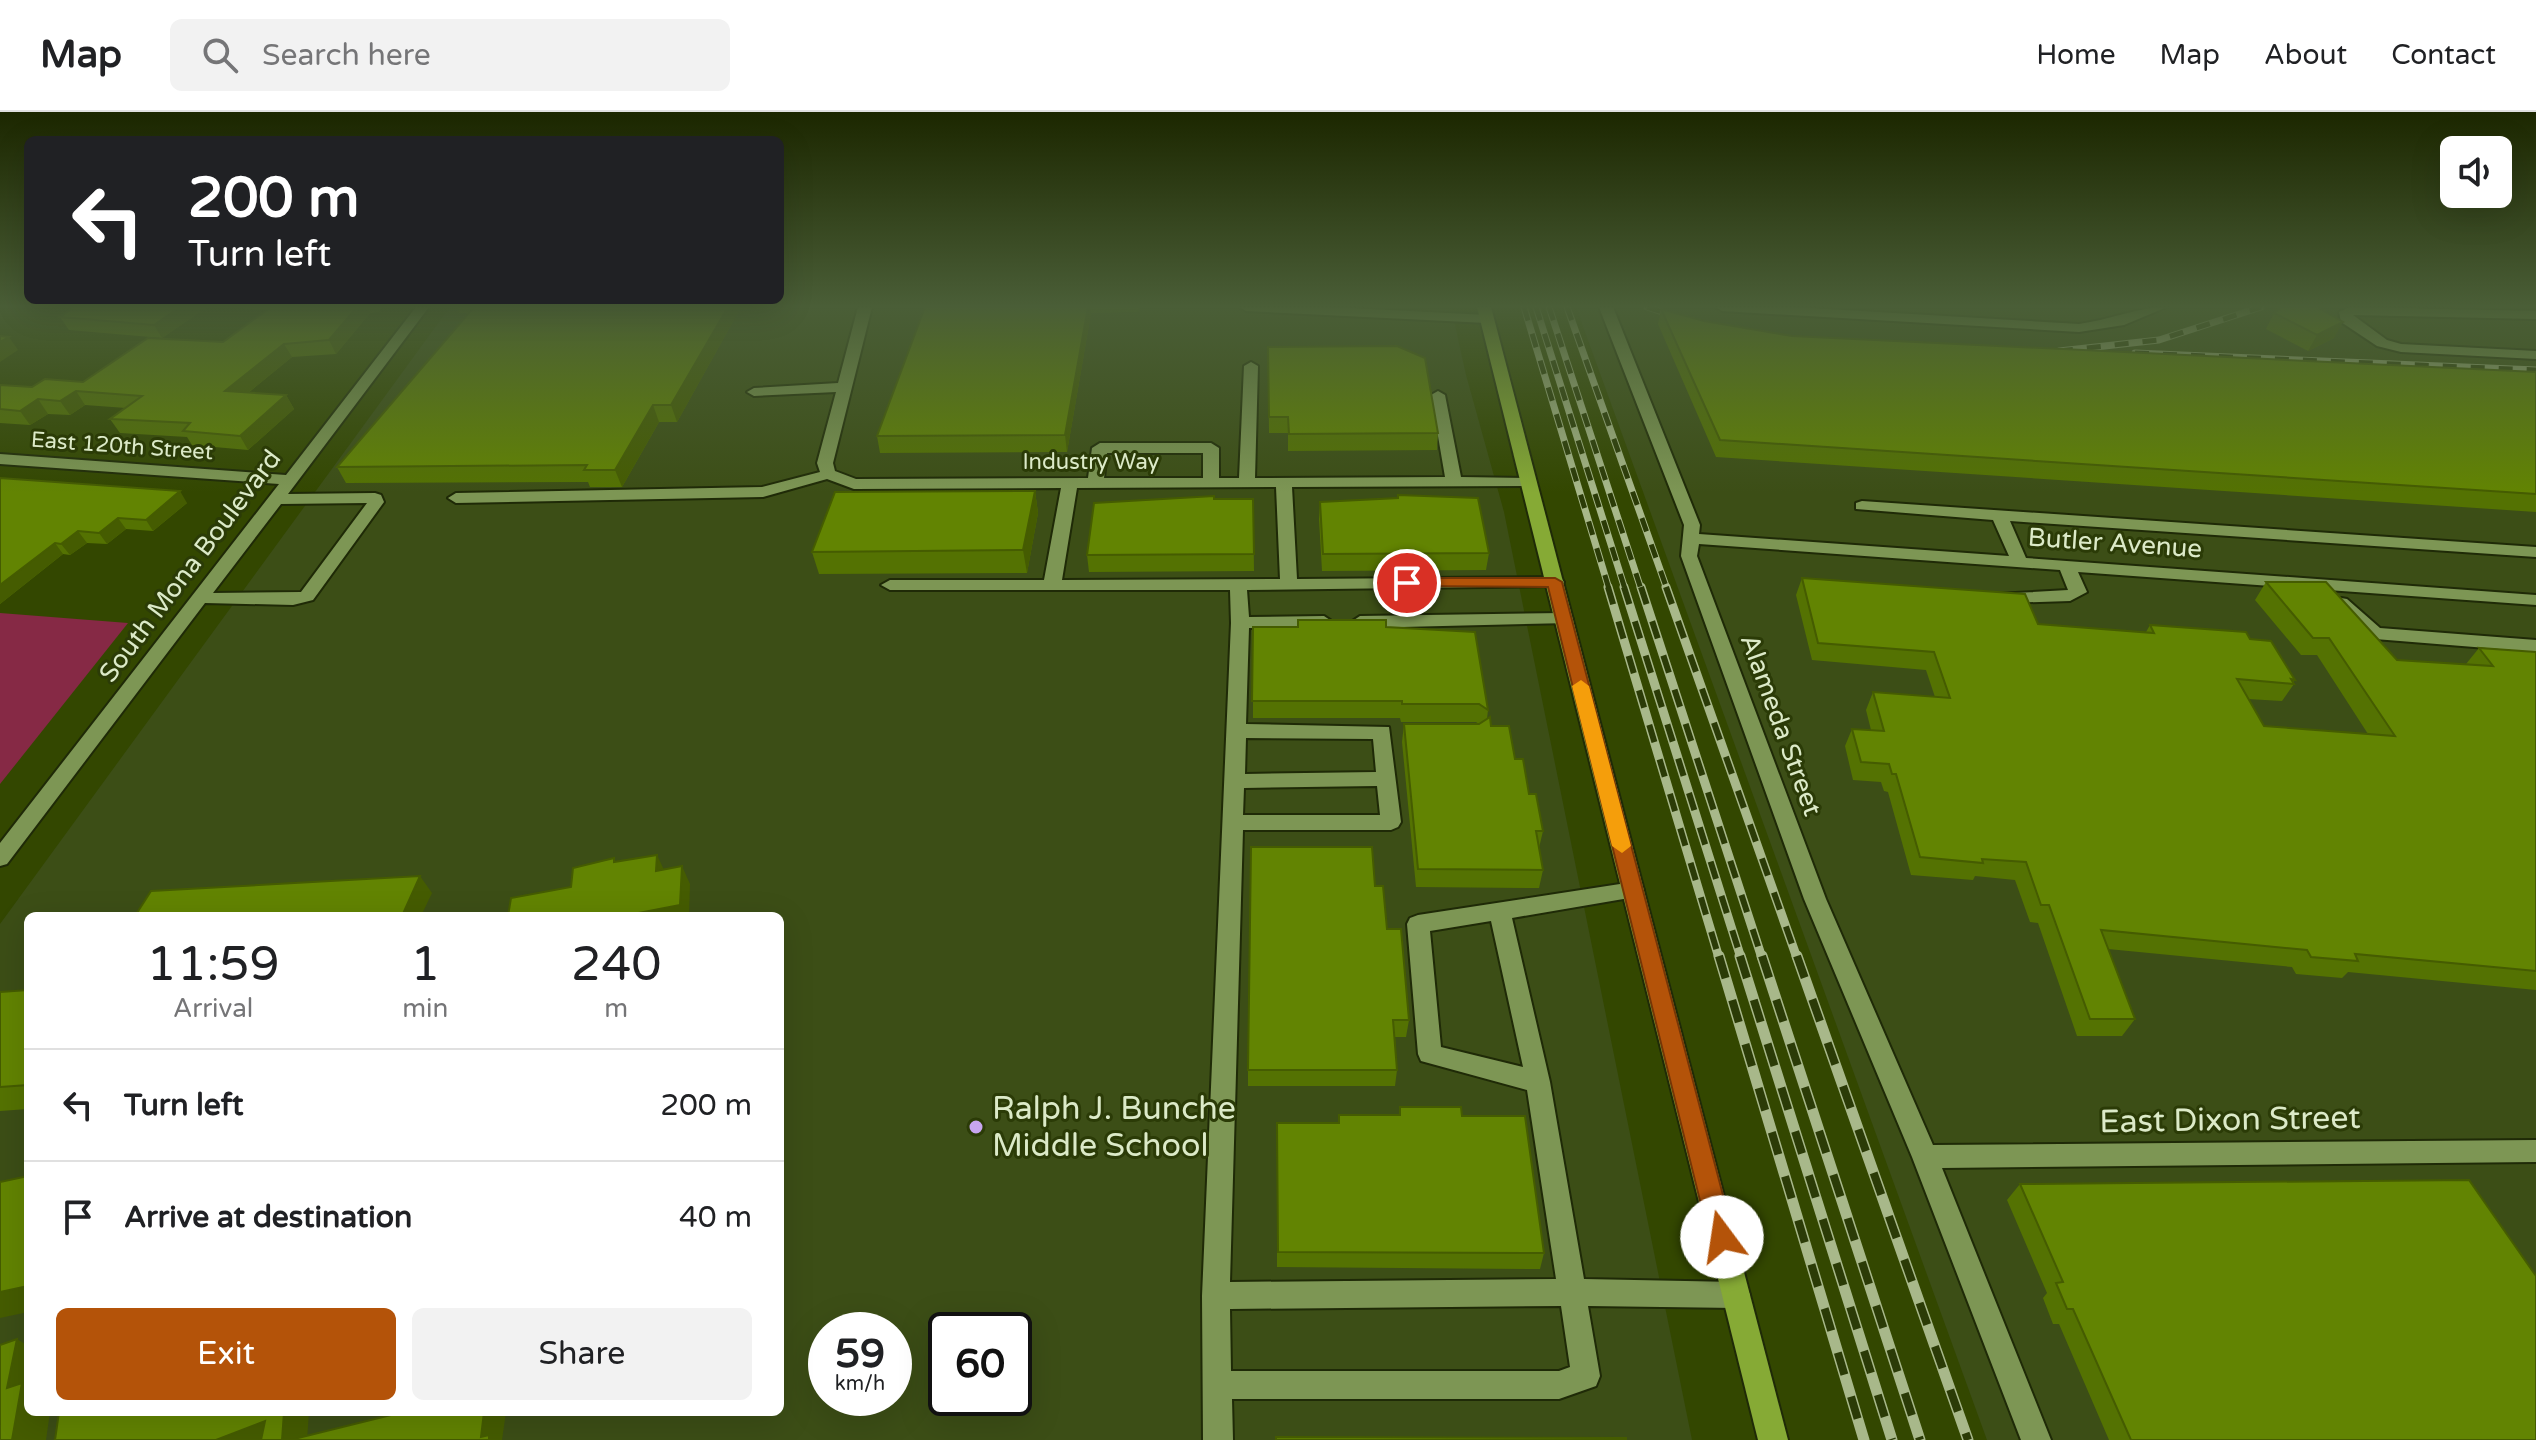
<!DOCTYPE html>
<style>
:root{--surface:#fff;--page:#f2f2f2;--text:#202124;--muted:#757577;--line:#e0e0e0;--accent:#b45309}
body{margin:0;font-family:"Varela Round",sans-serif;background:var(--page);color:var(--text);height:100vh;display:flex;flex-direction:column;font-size:30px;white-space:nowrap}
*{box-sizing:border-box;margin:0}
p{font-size:26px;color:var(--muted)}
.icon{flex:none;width:44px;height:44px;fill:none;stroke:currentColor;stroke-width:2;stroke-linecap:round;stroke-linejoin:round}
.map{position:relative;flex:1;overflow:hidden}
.panel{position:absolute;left:24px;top:800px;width:760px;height:504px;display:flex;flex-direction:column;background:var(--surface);border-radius:12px;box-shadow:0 8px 32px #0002}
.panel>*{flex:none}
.top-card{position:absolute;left:24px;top:24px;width:760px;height:168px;border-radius:12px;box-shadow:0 8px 32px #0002;background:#202124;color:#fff;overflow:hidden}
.controls{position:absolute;left:2440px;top:24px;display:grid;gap:16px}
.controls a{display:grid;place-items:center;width:72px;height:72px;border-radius:12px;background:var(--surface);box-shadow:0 8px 32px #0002;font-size:40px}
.speed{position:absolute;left:808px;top:1200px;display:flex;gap:16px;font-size:40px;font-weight:700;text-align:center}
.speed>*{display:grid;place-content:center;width:104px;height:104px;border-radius:50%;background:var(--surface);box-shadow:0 8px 32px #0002;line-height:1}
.speed small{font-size:20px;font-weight:400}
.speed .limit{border:4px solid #111;border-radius:12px;background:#fff;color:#111}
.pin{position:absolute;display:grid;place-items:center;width:68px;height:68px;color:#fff;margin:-34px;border:4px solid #fff;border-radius:50%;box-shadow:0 2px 8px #0007}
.me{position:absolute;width:88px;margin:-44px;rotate:346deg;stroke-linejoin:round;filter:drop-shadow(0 0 6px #0008)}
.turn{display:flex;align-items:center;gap:28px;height:168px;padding:0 32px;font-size:36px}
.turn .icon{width:104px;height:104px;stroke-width:2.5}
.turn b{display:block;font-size:56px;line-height:68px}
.eta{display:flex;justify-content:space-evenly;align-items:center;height:136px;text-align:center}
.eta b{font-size:48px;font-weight:600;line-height:56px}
.button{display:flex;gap:16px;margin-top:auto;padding:16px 32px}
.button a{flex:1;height:92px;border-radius:12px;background:var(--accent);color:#fff;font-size:32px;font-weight:600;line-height:92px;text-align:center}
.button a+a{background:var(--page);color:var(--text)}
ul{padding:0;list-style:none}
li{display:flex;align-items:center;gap:24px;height:112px;padding:0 32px;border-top:2px solid var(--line)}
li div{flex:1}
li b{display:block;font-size:30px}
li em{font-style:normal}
header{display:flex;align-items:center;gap:48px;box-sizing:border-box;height:112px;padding:0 40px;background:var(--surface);border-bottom:2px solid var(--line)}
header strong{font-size:38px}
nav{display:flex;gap:44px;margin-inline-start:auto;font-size:28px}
.search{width:560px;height:72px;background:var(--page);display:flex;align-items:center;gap:20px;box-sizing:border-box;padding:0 28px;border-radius:12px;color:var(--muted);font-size:30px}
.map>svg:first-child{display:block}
</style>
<header>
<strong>Map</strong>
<div class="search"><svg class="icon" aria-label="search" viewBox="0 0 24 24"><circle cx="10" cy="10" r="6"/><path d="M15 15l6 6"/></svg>Search here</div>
<nav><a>Home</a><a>Map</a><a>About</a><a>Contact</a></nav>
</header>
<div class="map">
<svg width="2536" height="1328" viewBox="0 0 2536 1328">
<rect width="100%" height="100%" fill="#334700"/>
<g fill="#3c4e16" fill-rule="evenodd">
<path d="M450,195H1451L1466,263L1504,400L1692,1328H0V812ZM28,804H780V1300H28ZM826,1218H894V1286H826ZM946,1218H1014V1286H946Z"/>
<polygon points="1576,195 2536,195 2536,1328 1987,1328"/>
</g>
<polygon fill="#862945" points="0,501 128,511 0,672"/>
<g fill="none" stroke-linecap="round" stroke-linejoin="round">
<defs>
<g id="minor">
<path d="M416,195H429L288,382L375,381L381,383L384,390L313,488L293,493L205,491L7,752L0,754V731L279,372L0,352V342L286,363ZM367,391L301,480L213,481L281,392Z"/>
<path d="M858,195H872L833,351L835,359L856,367L1088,366L1092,336L1100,331H1211L1219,336V366H1239L1244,254L1251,250L1258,254L1255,366L1445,365L1431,283L1438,279L1445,283L1461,365L1535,366V372L1529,374L1292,375L1297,467L1555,465L1561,466L1564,470L1561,474L1247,478L1249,505L1324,504L1333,510L1324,516H1249L1246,612L1389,615L1401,710L1398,715L1391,718H1243L1230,1170L1556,1167L1527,978L1421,949L1418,942L1407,812L1410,806L1418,803L1633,770L1641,772L1644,778L1641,784L1512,806L1550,970L1584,1167L1736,1170L1746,1174L1750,1183L1746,1192L1736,1196L1588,1194L1600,1264L1596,1274L1559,1287H1232L1233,1328H1203L1202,1184L1231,511L1230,478H890L881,473L890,468H1044L1061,376L854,377L827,367L763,385L456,391L448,386L456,381L762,375L820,360L817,351L836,280L754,284L747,280L754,276L838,271ZM1107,341H1203V366H1104ZM1276,375L1280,467L1062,468L1077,376ZM1246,626L1373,627L1376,660L1245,662ZM1377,674L1380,703H1243L1244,676ZM1491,809L1523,955L1441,935L1430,819ZM1561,1194L1570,1255L1559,1259H1231L1230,1197Z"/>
<polygon points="1240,195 1330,195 1487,203 1494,207 1487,211 1246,199"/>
<polygon points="1599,195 1613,195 1700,413 1699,422 2009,444 1993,408 1856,397 1856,391 1862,389 2536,435 2536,445 2010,409 2026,446 2536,483 2536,493 2078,460 2087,480 2070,489 2003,491 1994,486 1997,482 2068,478 2060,458 1699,432 1697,444 1826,787 1933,1033 2536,1028 2536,1050 1942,1056 2051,1328 2021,1328 1912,1045 1804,787 1681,444 1684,413"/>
<path d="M1716,195H1793L2079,212C2109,208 2139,195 2167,195L2124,213L2079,220L1722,199Z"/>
<polygon points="2350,195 2536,199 2536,207 2353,203 2387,228 2401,232 2536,239 2536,247 2401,240 2377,234 2341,210 2339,200"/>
<polygon points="2341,486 2347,487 2380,516 2536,528 2536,540 2375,527 2369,525 2335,495 2332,491 2335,487"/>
<polygon points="1564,501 1573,507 1570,511 1360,516 1351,510 1360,504"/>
</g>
<polygon id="major" points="1477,195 1491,195 1788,1328 1758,1328"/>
</defs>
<use href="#minor" stroke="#1f2a07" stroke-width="4"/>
<use href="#major" stroke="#1f2a07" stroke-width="4"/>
<use href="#minor" fill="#7d9654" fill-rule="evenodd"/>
<use href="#major" fill="#86aa35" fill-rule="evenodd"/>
<defs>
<g id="rail-far2">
<polyline points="1524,195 1609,477"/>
<polyline points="1536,195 1625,477"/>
<polyline points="1549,195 1641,477"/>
<polyline points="1567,195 1667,477"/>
<polyline points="1647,195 1681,206"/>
<polyline points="2059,239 2159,228 2261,195"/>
<polyline points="2135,241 2536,258"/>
</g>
<g id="rail-far1">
<polyline points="1608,475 1719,846"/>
<polyline points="1624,475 1741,846"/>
<polyline points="1641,475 1762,846"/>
<polyline points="1666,475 1797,846"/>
</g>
<g id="rail">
<polyline points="1719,844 1864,1328"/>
<polyline points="1740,844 1892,1328"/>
<polyline points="1762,844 1920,1328"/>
<polyline points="1797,844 1968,1328"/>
</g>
</defs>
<use href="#rail-far2" stroke="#a8b88a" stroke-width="7"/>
<use href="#rail-far1" stroke="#a8b88a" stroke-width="9"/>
<use href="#rail" stroke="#a8b88a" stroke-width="11"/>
<use href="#rail-far2" stroke="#2b3b07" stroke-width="5" stroke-dasharray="14" stroke-linecap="butt"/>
<use href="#rail-far1" stroke="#2b3b07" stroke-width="6" stroke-dasharray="18" stroke-linecap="butt"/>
<use href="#rail" stroke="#2b3b07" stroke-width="8" stroke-dasharray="23" stroke-linecap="butt"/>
</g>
<g fill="#547202">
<polygon points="207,195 162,226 69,218 60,205"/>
<polygon points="228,195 383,195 379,200 370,201 336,242 292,245 248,281 286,283 294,297 248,338 192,333 187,325 120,321 110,307 126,296 85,293 70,303 48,302 30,313 0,311 0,273 32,275 83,270 223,230 267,198"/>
<polygon points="457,195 789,195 788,197 740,197 677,310 659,310 622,375 590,375 588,370 346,371 337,355 469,201 459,201"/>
<polygon points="925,195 1139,195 1138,200 1091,201 1067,340 880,341 877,324"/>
<polygon points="1661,197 1704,209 1792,224 2536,260 2536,400 1716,345 1658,212"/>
<polygon points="2274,201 2334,226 2308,239 2266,217"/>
<polygon points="1268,235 1438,321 1437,338 1288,339 1288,321 1269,321"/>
<polygon points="0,366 187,391 153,419 126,417 107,432 87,431 70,443 63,442 0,492"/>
<polygon points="1035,379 1038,401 1027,461 819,462 812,440"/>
<polygon points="1398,383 1489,441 1486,458 1322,459 1319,407 1320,390 1398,386"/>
<polygon points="1214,387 1253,387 1254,459 1089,460 1087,443"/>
<polygon points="1802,466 2038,512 2146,520 2150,513 2250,527 2295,568 2293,570 2294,572 2282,589 2248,587 2264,614 2368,622 2317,543 2301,543 2255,488 2266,470 2397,548 2466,552 2479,536 2536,540 2536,878 2348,860 2342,866 2296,862 2292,855 2108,837 2135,907 2122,924 2077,924 2038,811 2030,810 2015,768 1975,764 1973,768 1911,763 1888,680 1884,679 1881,670 1853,668 1845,634 1852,617 1871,618 1866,598 1873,580 1935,585 1926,558 1812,548 1796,483"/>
<polygon points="1253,515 1386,515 1488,598 1487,607 1515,647 1543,719 1539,736 1543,758 1539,776 1416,775 1402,630 1404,612 1479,612 1476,610 1401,610 1400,606 1253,606"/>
<polygon points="1375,774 1409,908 1406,925 1395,925 1397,958 1395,974 1248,974 1248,958"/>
<polygon points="28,878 28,997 0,999 0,880"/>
<polygon points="1400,995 1462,1004 1544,1141 1540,1157 1277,1155 1277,1011 1338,1011 1339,1003 1399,1003"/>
<polygon points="2020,1072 2536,1328 2109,1328 2059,1212 2053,1212 2043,1186 2047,1181 2007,1088"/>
</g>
<g fill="#455c01">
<polygon points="180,195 207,195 162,226 154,213"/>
<polygon points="357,195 367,195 370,201 336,242 329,228"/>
<polygon points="728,195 740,195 740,197 677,310 671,293"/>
<polygon points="1088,195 1091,195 1091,201 1067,340 1065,323"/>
<polygon points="2343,210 2334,226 2308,239 2317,223"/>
<polygon points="9,225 18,238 0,250 0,230"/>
<polygon points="284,232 292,245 233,293 225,279"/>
<polygon points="76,279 85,293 70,303 60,289"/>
<polygon points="286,283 294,297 248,338 240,324"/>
<polygon points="38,287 48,302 30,313 20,299"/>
<polygon points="653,293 659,310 622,375 615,358"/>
<polygon points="180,379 187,391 153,419 146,408"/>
<polygon points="1035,379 1038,401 1027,461 1023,438"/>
<polygon points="118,406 126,417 107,432 99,421"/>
<polygon points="78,419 87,431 70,443 61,432"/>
<polygon points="55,431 63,442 0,492 0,473"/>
<polygon points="657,743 665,760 656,759"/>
<polygon points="682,754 690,772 689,804 623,804"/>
<polygon points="420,764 432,781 421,804 402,804"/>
<polygon points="28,1174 28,1200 0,1206 0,1180"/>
<polygon points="17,1227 28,1234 28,1300 50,1300 46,1328 12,1328 7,1276"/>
<polygon points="284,1300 309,1300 307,1328 216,1328"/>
<polygon points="484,1300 506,1300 502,1328 484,1328 481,1325"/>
</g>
<g fill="#628402" stroke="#455c01" stroke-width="2">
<polygon points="74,195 180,195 154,213 60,205"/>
<polygon points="271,195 357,195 329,228 284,232 225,279 286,283 240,324 183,319 190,311 110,307 142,284 76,279 60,289 38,287 20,299 0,297 0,273 32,275 45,267 83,270 148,226 223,230"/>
<polygon points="474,195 728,195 671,293 653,293 615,358 584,358 587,353 337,355"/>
<polygon points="925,195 1088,195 1065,323 877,324"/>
<polygon points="2281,195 2317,195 2343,210 2317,223 2274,201"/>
<polygon points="1661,197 1704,209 1792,224 2536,260 2536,382 1720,328"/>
<polygon points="0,224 9,225 0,230"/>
<polygon points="1397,234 1425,246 1438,321 1289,322 1288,305 1269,305 1268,235"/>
<polygon points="0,366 180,379 146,408 118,406 99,421 78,419 61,432 55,431 0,473"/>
<polygon points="1035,379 1023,438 812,440 835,380"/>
<polygon points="1398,383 1478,386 1489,441 1323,442 1320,390 1398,386"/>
<polygon points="1214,384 1214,387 1253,387 1254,442 1087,443 1094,391"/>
<polygon points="1802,466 2025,482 2038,512 2154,521 2150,513 2246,520 2250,527 2271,529 2295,568 2291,567 2294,572 2237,567 2264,614 2395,624 2329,526 2313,526 2266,470 2326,470 2397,548 2493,554 2479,536 2536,540 2536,859 2355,842 2358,849 2311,845 2307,838 2101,818 2135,907 2090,907 2049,793 2041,793 2026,750 1982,747 1983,751 1920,745 1896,662 1892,662 1889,652 1861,650 1852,617 1884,619 1873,580 1950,586 1934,540 1818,531"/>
<polygon points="1298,508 1386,508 1386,515 1475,520 1488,598 1479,592 1402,592 1402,589 1252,589 1253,515 1298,515"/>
<polygon points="1490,605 1491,614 1509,614 1515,647 1523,647 1529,682 1536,682 1543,719 1536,719 1543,758 1418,757 1404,612 1479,612"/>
<polygon points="1251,735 1372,735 1375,774 1383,774 1387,817 1401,817 1409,908 1393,908 1397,958 1248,958"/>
<polygon points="657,743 656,759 682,754 680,793 623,804 508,804 511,786 571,775 573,756 614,746 614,750"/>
<polygon points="420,764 402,804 135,804 151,779"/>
<polygon points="28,878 28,973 0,975 0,880"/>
<polygon points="1400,995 1461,995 1462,1004 1525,1004 1544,1141 1278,1140 1277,1011 1339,1011 1339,1003 1400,1003"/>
<polygon points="28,1064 28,1174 0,1180 0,1070"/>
<polygon points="2469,1068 2536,1164 2536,1328 2131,1328 2073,1197 2067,1197 2056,1171 2063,1170 2020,1072"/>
<polygon points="17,1227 7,1276 22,1271 12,1328 0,1328 0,1233"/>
<polygon points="59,1300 284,1300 282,1328 261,1328 265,1309 216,1328 55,1328"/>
<polygon points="403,1300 484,1300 481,1325 489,1323 489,1328 290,1328"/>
<polygon points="1276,1325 1626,1326 1626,1328 1276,1328"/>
</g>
<linearGradient id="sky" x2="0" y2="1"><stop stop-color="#1c2700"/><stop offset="0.51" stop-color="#4a5e37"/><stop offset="1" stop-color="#4a5e37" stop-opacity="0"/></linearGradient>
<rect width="2536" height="381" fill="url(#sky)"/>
<polygon fill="#b45309" stroke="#753606" stroke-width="2" points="1407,466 1555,466 1562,470 1734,1125 1730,1133 1722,1137 1713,1133 1709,1125 1548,475 1401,474 1401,468"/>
<polygon fill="#f59e0b" points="1581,568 1589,574 1631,734 1622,741 1612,734 1572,574"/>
<circle fill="#c8a6ef" stroke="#2b3b07" stroke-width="3" cx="976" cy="1015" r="8"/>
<g text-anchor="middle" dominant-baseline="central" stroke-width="6" stroke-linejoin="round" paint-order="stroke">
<g font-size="22" fill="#dceac8" stroke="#2b3b07">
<text transform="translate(122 334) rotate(4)">East 120th Street</text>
<text x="1091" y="350">Industry Way</text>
</g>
<g font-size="26" fill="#dceac8" stroke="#2b3b07">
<text transform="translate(2115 431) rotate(4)">Butler Avenue</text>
<text transform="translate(190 454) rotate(-53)">South Mona Boulevard</text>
<text transform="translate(1781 613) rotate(70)">Alameda Street</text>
</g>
<g font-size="32" fill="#dceac8" stroke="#2b3b07" text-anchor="start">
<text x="992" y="997">Ralph J. Bunche<tspan x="992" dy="37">Middle School</tspan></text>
</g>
<g font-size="32" fill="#dceac8" stroke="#2b3b07">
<text transform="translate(2230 1008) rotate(-1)">East Dixon Street</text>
</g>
</g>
</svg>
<div class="controls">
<a><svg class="icon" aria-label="sound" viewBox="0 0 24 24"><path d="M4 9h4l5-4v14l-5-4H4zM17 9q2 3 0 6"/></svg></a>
</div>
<div class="speed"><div>59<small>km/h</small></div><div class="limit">60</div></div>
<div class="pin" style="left:1407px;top:471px;background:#d93025"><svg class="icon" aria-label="arrive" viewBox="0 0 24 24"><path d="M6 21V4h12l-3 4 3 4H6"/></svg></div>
<svg class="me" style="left:1722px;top:1125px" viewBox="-20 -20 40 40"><circle r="19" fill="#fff"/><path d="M0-13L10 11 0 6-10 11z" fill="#b45309"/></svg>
<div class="top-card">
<div class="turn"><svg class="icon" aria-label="left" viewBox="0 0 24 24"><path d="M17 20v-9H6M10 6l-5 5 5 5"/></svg><div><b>200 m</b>Turn left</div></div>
</div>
<section class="panel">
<div class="eta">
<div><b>11:59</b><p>Arrival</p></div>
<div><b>1</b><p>min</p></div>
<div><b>240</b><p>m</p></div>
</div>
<ul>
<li><svg class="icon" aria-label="left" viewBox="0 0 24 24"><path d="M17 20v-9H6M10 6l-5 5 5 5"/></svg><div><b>Turn left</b></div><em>200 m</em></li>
<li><svg class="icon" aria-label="arrive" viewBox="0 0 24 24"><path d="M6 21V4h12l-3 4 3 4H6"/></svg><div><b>Arrive at destination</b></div><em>40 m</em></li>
</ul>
<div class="button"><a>Exit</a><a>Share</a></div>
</section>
</div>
